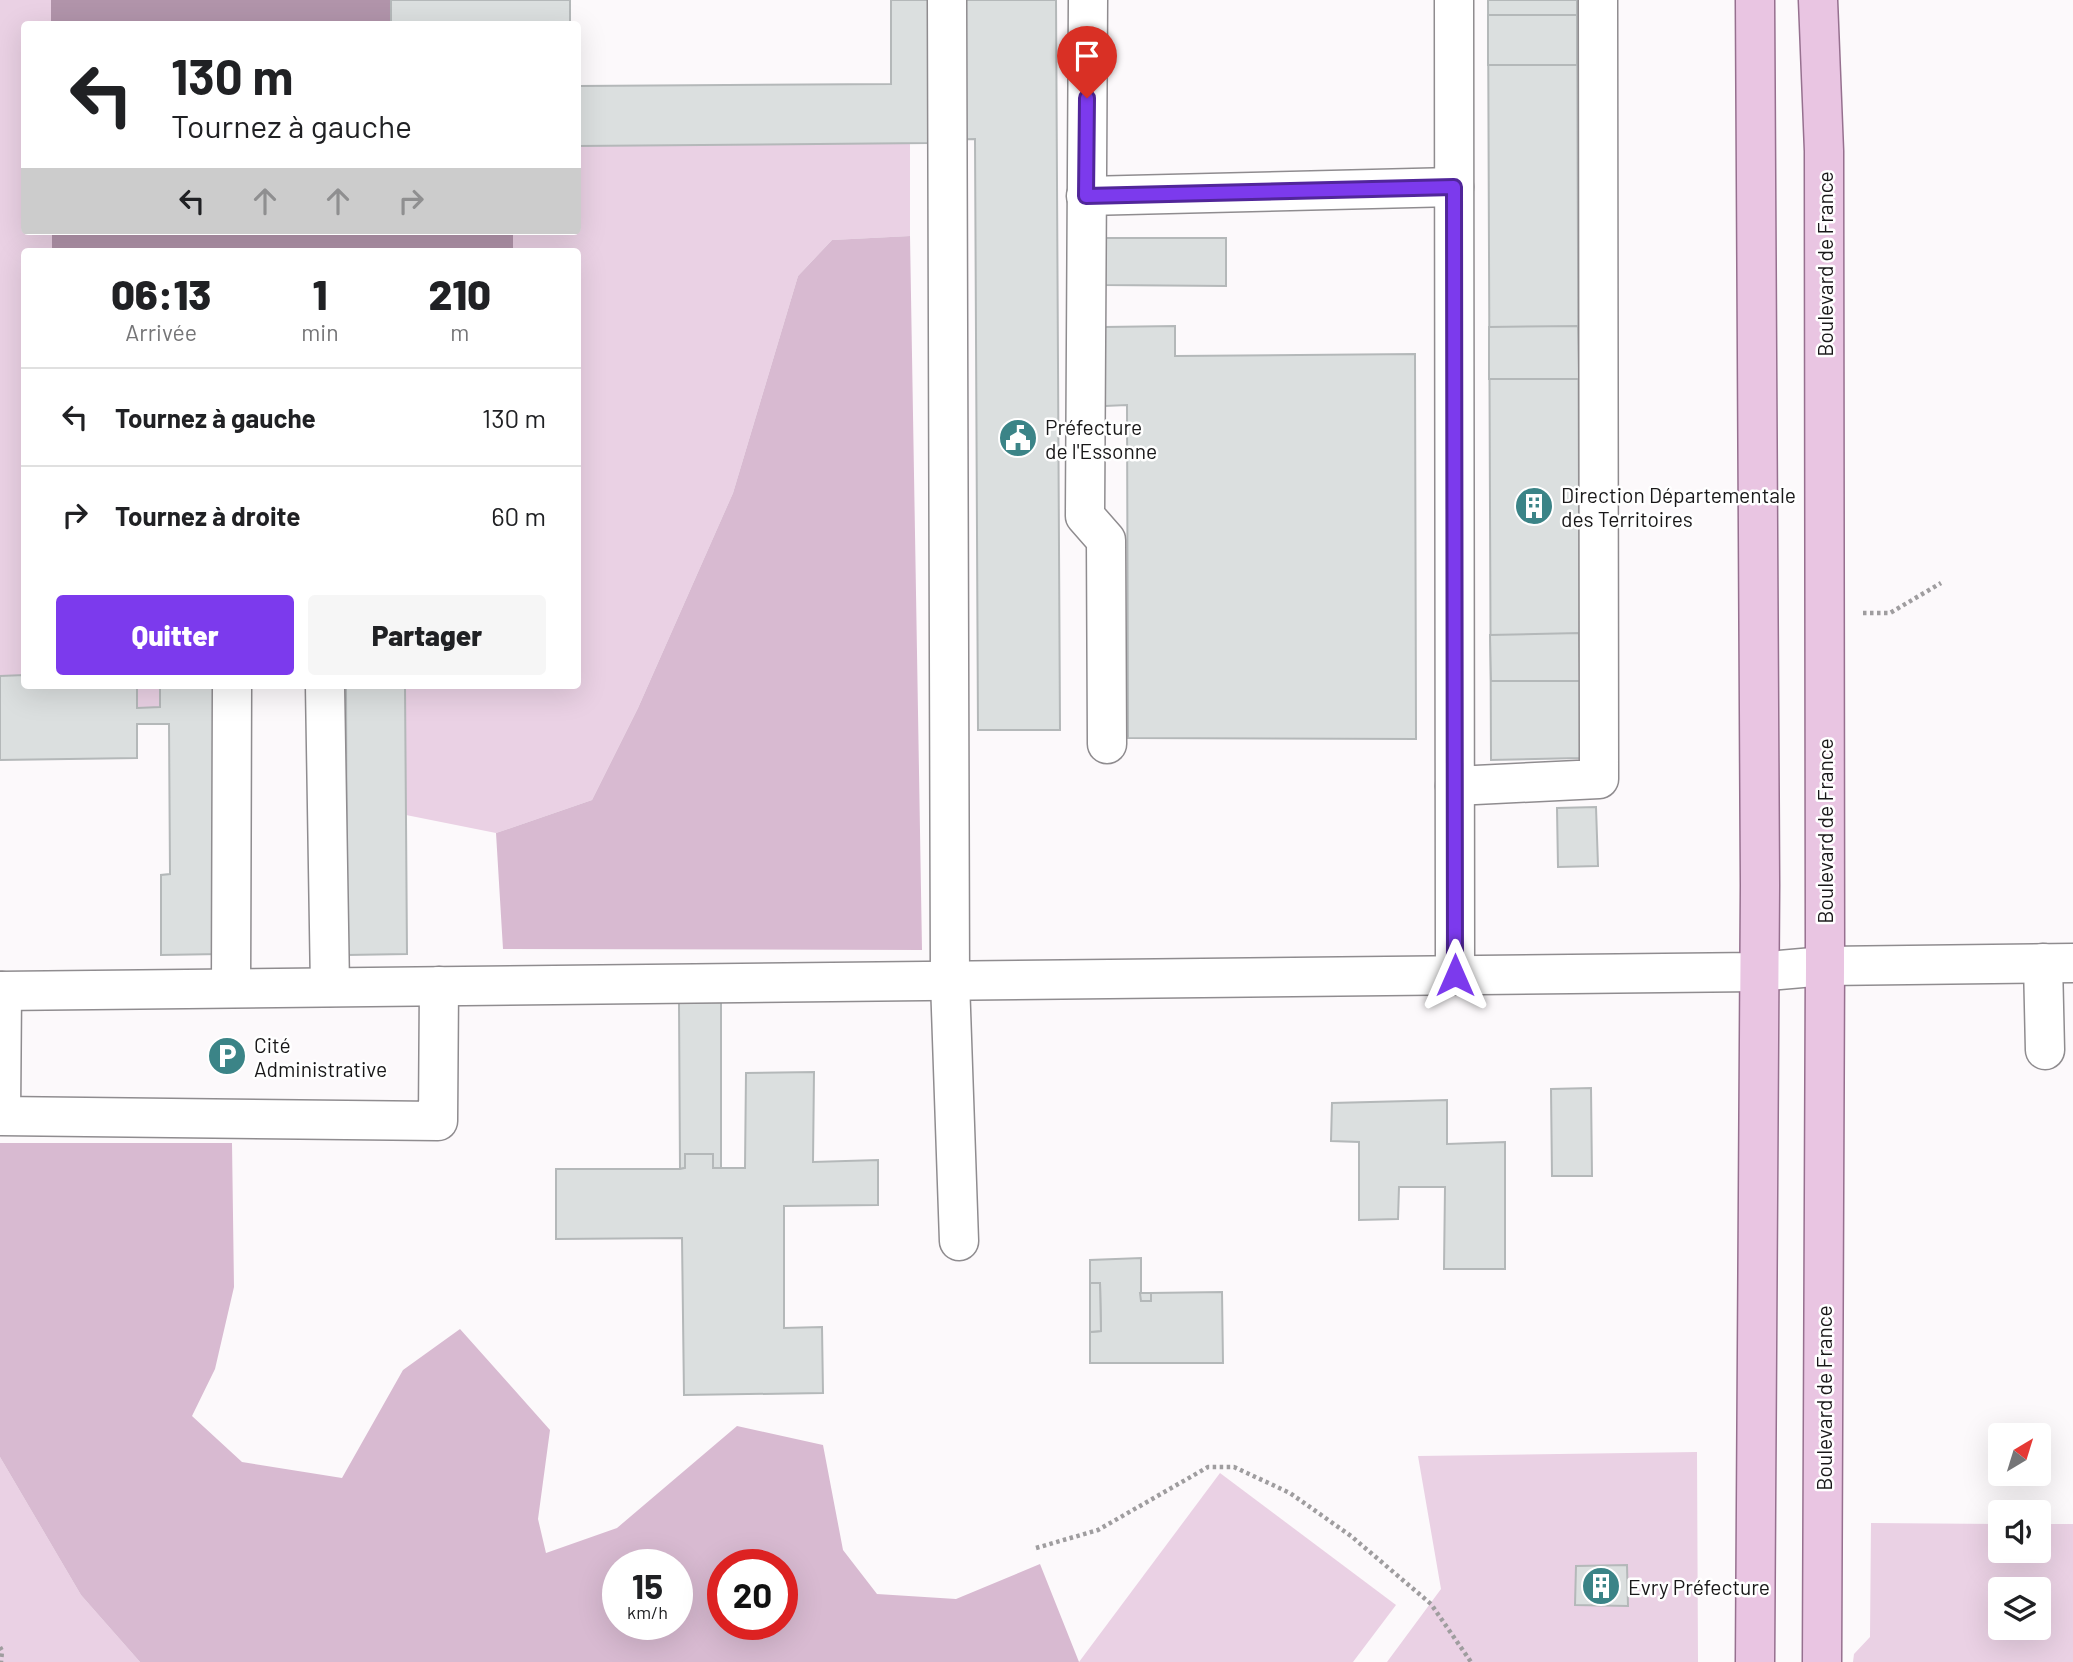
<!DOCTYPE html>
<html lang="fr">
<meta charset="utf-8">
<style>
:root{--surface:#fff;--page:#f6f6f6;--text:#202124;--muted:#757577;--line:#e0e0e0;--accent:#7c3aed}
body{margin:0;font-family:Barlow,sans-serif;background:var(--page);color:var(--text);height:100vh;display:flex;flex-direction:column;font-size:26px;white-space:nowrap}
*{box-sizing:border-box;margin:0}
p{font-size:23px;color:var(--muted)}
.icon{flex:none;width:38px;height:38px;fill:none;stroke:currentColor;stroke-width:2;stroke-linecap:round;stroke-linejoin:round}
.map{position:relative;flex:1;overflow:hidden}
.panel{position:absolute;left:21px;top:248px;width:560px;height:441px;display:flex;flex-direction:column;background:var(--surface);border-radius:7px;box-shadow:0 7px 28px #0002}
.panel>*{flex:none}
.top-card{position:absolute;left:21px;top:21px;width:560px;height:214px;border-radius:7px;box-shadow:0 7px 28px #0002;background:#fff;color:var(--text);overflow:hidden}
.needle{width:46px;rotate:38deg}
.fabs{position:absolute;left:1988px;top:1423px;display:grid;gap:14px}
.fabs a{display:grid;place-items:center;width:63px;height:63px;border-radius:7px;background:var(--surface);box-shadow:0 7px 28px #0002;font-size:35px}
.speed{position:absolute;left:602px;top:1549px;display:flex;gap:14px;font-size:35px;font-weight:700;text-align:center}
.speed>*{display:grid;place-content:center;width:91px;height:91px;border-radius:50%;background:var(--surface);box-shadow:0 7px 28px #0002;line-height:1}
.speed small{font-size:18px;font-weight:400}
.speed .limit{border:10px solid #d22;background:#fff;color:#111}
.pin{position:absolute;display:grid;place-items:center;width:60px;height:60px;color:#fff;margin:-72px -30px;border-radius:50% 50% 50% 0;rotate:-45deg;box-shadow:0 0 7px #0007}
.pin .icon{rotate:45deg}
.me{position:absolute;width:77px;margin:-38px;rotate:0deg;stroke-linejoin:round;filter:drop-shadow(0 0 5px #0008)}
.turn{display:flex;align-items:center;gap:24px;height:147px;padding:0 35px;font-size:32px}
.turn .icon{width:91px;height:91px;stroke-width:2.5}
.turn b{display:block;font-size:49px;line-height:60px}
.lanes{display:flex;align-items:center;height:66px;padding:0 35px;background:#0003;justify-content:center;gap:35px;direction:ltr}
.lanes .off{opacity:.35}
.eta{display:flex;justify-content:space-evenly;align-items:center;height:119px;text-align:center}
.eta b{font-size:42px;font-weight:800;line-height:49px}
.primary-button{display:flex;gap:14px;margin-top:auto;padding:14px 35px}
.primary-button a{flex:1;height:80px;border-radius:7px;background:var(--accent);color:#fff;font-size:28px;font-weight:800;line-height:80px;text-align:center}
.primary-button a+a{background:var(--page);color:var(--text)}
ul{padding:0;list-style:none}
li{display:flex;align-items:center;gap:21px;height:98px;padding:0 35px;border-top:2px solid var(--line)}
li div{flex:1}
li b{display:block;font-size:26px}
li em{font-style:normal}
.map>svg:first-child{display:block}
</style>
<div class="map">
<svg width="2073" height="1662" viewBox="0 0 2073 1662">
<rect width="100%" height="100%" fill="#fcf9fb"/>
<g fill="#ead1e4" fill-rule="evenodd">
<polygon points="0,0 51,0 51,24 24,24 24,231 52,231 52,252 24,252 24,675 0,676"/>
<polygon points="910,143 910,236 832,240 798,276 733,493 638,708 592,800 496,833 406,815 405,686 578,686 578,252 513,252 513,231 578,231 578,146"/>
<polygon points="137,686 160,686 160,707 137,708"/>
<polygon points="1697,1452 1698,1662 1387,1662 1441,1589 1418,1456"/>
<polygon points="0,1457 81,1595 140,1662 0,1662"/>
<polygon points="1220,1473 1396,1605 1353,1662 1079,1662"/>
<path d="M1871,1523L2000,1524V1550H2039V1524H2073V1662H1853L1854,1654L1870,1637ZM2039,1589V1628H2000V1589Z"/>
</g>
<g fill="#d8bad1" fill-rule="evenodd">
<polygon points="910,236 922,950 503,949 496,833 592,800 638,708 733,493 798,276 832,240"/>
<path d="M0,1143H232L234,1287L215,1369L192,1416L242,1462L342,1478L403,1370L460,1329L550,1430L538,1519L546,1553L617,1528L737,1426L823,1445L843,1550L877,1594L956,1599L1040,1564L1079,1662H140L81,1595L0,1457ZM618,1564H677V1624H618ZM723,1564H782V1624H723Z"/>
</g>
<g fill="#b194aa">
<rect x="51" y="0" width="340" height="24"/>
<rect x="52" y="231" width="461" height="21"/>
</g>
<g fill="#dbdfdf" stroke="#b4b8b9" stroke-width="2">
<rect x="391" y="0" width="179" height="24"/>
<polygon points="891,0 1056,0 1060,730 978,730 975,139 929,140 929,143 578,146 578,86 891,84"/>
<polygon points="1488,0 1577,0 1580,758 1491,760"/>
<rect x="1488" y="15" width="89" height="50"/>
<polygon points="1104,238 1226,238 1226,286 1104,285"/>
<polygon points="1175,326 1175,356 1415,354 1416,739 1128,738 1127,405 1105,406 1105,327"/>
<polygon points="1578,326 1579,379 1489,379 1489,327"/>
<polygon points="1579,633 1580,681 1491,681 1490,635"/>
<polygon points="24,675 24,686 137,686 137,708 160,707 160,686 219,686 220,954 161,955 161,875 170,874 169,724 137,724 137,758 0,760 0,676"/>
<polygon points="346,686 405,686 407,954 347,955"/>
<polygon points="1596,807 1598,866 1558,867 1557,808"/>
<polygon points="721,1002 721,1168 713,1168 713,1154 685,1154 685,1168 680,1169 679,1003"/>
<polygon points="814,1072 813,1162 878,1160 878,1205 784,1206 784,1328 822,1327 823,1393 684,1395 682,1238 556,1239 556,1169 680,1169 685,1168 685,1154 713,1154 713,1168 745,1168 746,1073"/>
<polygon points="1591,1088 1592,1176 1552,1176 1551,1089"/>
<polygon points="1447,1100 1447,1144 1505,1142 1505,1269 1444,1269 1445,1187 1399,1187 1398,1219 1359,1220 1359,1142 1331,1141 1332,1103"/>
<polygon points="1141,1258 1141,1301 1151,1301 1151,1293 1222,1292 1223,1363 1090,1363 1090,1332 1101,1331 1100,1283 1090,1283 1090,1260"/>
<polygon points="1090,1283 1100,1283 1101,1331 1090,1332"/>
<polygon points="1140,1293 1151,1293 1151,1301 1141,1301"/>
<polygon points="1627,1565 1628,1606 1575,1605 1576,1566"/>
</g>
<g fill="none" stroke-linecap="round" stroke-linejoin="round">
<defs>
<g id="minor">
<polyline points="947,0 950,981 959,1241"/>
<polyline points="1088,0 1085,516 1106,540 1107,744"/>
<polyline points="1454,0 1455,975"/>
<polyline points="1086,196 1454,187"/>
<polyline points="325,686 330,987"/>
<polyline points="1455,786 1599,779 1598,0"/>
<polyline points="2043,963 2045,1050"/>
<polyline points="231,988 232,686"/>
<polyline points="0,991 1757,972 1825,966 2073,963"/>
<polyline points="2,991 1,1116 438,1121 439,986"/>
</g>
<g id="major">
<polyline points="1755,0 1760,885 1755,1662"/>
<polyline points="1818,0 1824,151 1825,966 1822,1662"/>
</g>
</defs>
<use href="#minor" stroke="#8f8c8f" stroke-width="41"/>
<use href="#major" stroke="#96708f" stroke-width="41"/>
<g stroke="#9f9d9f" stroke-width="4.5" stroke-dasharray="3.5 3.5" stroke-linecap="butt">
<polyline points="1863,613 1890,613 1941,583"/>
<polyline points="1036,1548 1098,1530 1208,1467 1234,1467 1290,1493 1351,1536 1431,1604 1471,1662"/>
<polyline points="0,1647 2,1651 1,1662"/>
</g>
<use href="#minor" stroke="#fff" stroke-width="38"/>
<use href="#major" stroke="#e9c5e2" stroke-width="38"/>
</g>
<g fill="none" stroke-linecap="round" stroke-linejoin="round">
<defs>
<polyline id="route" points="1087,98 1086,196 1454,187 1455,975"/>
</defs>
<use href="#route" stroke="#51269a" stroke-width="18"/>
<use href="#route" stroke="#7c3aed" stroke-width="12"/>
</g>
<defs>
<symbol id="civic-disc" viewBox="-11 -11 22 22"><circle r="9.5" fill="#3b8487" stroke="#fff"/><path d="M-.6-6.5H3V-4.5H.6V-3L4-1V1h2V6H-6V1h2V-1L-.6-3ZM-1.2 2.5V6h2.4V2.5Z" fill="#fff"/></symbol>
<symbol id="building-disc" viewBox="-11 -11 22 22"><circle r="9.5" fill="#3b8487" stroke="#fff"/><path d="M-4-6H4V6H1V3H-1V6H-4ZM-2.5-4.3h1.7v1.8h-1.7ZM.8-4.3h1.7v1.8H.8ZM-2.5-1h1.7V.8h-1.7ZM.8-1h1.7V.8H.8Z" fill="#fff"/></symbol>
<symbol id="parking-disc" viewBox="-11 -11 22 22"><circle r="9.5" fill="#3b8487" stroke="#fff"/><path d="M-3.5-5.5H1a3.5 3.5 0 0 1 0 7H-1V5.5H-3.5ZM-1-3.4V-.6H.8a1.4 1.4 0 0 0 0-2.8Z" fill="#fff"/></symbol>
</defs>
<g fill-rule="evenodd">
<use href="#civic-disc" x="996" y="416" width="44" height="44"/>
<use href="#building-disc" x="1512" y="484" width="44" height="44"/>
<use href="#parking-disc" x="205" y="1034" width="44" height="44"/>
<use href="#building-disc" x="1579" y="1564" width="44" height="44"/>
</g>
<g text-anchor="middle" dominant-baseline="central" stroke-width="5" stroke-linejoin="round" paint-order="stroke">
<g font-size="21" fill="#191819" stroke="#fff">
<text transform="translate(1824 264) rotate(-90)">Boulevard de France</text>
<text transform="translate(1824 831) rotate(-90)">Boulevard de France</text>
<text transform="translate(1823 1398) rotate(-90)">Boulevard de France</text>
</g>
<g font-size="21" fill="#191819" stroke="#fff" text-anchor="start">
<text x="1045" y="426">Préfecture<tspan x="1045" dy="24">de l'Essonne</tspan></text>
<text x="1561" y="494">Direction Départementale<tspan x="1561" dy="24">des Territoires</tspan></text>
<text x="254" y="1044">Cité<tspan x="254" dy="24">Administrative</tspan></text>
<text x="1628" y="1586">Evry Préfecture</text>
</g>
</g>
</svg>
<div class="fabs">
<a><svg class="needle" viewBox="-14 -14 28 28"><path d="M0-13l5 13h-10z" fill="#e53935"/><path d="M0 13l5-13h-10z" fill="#757577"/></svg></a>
<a><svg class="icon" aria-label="sound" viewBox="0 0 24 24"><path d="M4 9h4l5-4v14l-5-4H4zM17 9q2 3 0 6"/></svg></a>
<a><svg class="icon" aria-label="layers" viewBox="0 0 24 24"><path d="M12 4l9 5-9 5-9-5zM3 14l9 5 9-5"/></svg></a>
</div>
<div class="speed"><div>15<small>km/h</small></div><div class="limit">20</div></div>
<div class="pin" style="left:1087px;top:98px;background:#d93025"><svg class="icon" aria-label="arrive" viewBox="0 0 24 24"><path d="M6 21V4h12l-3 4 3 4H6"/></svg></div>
<svg class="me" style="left:1455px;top:975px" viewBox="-20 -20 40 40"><path d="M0-17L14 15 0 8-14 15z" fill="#7c3aed" stroke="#fff" stroke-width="4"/></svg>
<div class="top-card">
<div class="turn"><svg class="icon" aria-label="left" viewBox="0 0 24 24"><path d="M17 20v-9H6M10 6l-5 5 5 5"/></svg><div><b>130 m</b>Tournez à gauche</div></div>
<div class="lanes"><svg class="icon" aria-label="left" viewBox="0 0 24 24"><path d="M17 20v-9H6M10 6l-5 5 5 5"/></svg><svg class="icon off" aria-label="ahead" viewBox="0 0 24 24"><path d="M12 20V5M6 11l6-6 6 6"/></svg><svg class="icon off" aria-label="ahead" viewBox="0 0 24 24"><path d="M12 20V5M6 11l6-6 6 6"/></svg><svg class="icon off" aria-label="right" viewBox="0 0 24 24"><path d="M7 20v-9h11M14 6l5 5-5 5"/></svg></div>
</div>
<section class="panel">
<div class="eta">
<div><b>06:13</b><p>Arrivée</p></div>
<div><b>1</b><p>min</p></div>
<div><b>210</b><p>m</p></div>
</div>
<ul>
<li><svg class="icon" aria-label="left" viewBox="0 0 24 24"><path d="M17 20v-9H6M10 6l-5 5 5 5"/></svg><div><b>Tournez à gauche</b></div><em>130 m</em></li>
<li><svg class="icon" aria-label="right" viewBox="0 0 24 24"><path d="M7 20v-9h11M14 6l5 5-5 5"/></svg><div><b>Tournez à droite</b></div><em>60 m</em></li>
</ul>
<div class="primary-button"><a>Quitter</a><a>Partager</a></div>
</section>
</div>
